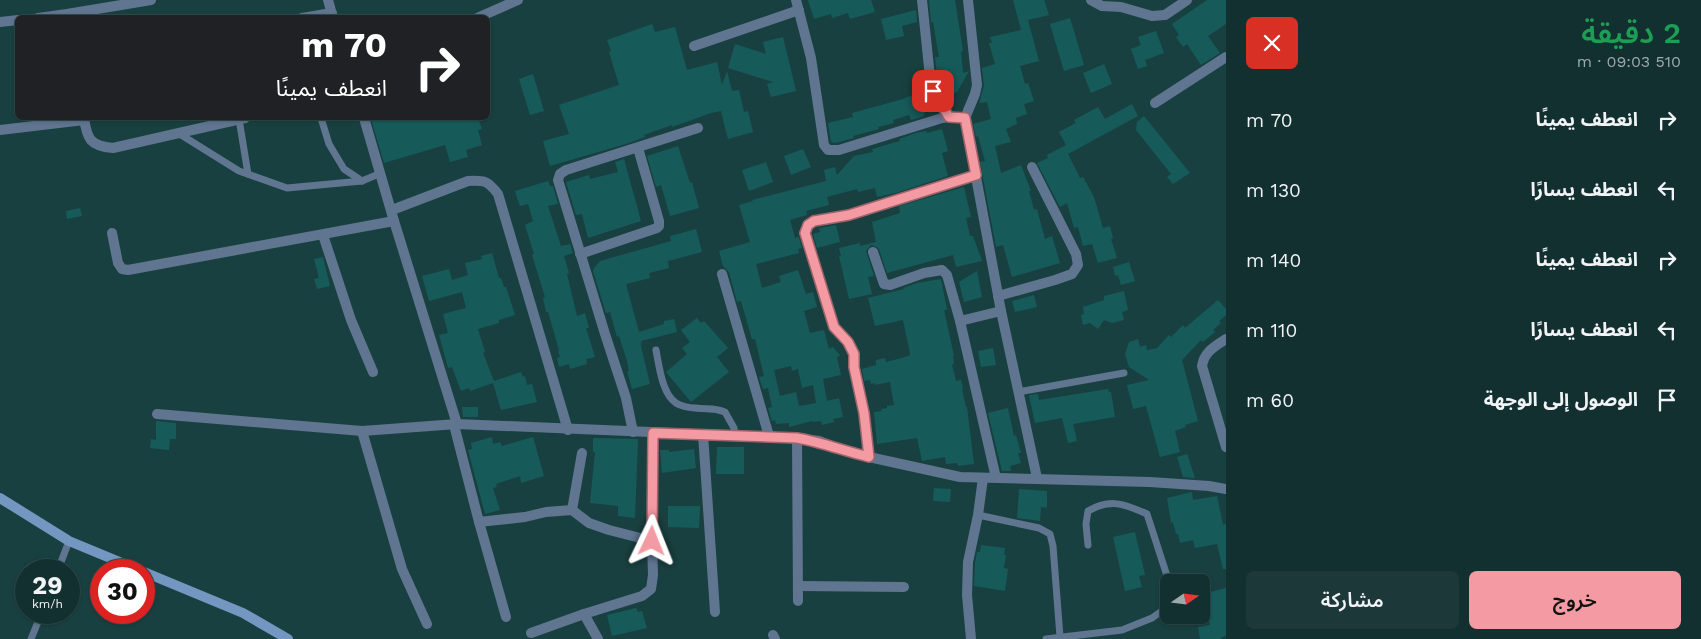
<!DOCTYPE html>
<html lang="ar">
<meta charset="utf-8">
<style>
:root{--surface:#133030;--page:#1c3838;--text:#f1f3f6;--muted:#9da9ab;--line:#324b4c;--accent:#f49aa3}
body{margin:0;font-family:"Work Sans","Noto Sans Arabic",sans-serif;background:var(--page);color:var(--text);direction:rtl;height:100vh;display:flex;flex-direction:column;font-size:19px;white-space:nowrap}
*{box-sizing:border-box;margin:0}
p{font-size:16px;color:var(--muted)}
.icon{flex:none;width:28px;height:28px;fill:none;stroke:currentColor;stroke-width:2;stroke-linecap:round;stroke-linejoin:round}
.map{position:relative;flex:1;overflow:hidden;direction:ltr}
.drawer{display:flex;flex-direction:column;background:var(--surface);width:475px}
.drawer>*{flex:none}
.banner{position:absolute;left:15px;top:15px;width:475px;height:105px;border-radius:8px;box-shadow:0 1px 4px #0004,0 0 0 1px var(--line);direction:rtl;background:#202124;color:#fff;overflow:hidden}
.needle{width:32px;rotate:76deg}
.controls{position:absolute;left:1160px;top:574px;display:grid;gap:10px}
.controls a{display:grid;place-items:center;width:50px;height:50px;border-radius:8px;background:var(--surface);box-shadow:0 1px 4px #0004,0 0 0 1px var(--line);font-size:25px}
.speed{position:absolute;left:15px;top:559px;display:flex;gap:10px;font-size:25px;font-weight:700;text-align:center}
.speed>*{display:grid;place-content:center;width:65px;height:65px;border-radius:50%;background:var(--surface);box-shadow:0 1px 4px #0004,0 0 0 1px var(--line);line-height:1}
.speed small{font-size:12px;font-weight:400}
.speed .limit{border:8px solid #d22;background:#fff;color:#111}
.pin{position:absolute;display:grid;place-items:center;width:42px;height:42px;color:#fff;margin:-21px;border-radius:10px;box-shadow:0 2px 8px #0006}
.me{position:absolute;width:55px;margin:-28px;rotate:2deg;stroke-linejoin:round;filter:drop-shadow(0 0 4px #0008)}
.turn{display:flex;align-items:center;gap:18px;height:105px;padding:0 20px;font-size:22px}
.turn .icon{width:65px;height:65px;stroke-width:2.5}
.turn b{display:block;font-size:35px;line-height:42px}
.round{display:grid;place-items:center;flex:none;width:52px;height:52px;border-radius:8px;background:var(--page)}
.head{display:flex;align-items:center;justify-content:space-between;height:85px;padding:0 20px}
h1{font-size:30px;font-weight:600;line-height:38px;color:#1e9e55}
.button{display:flex;gap:10px;margin-top:auto;padding:10px 20px}
.button a{flex:1;height:58px;border-radius:8px;background:var(--accent);color:#111;font-size:20px;font-weight:600;line-height:58px;text-align:center}
.button a+a{background:var(--page);color:var(--text)}
ul{padding:0;list-style:none}
li{display:flex;align-items:center;gap:15px;height:70px;padding:0 20px}
li div{flex:1}
li b{display:block;font-size:19px}
li em{font-style:normal}
main{display:flex;flex:1;min-height:0}
.map>svg:first-child{display:block}
</style>
<main>
<section class="drawer">
<div class="head"><div><h1>2 دقيقة</h1><p>510 m · 09:03</p></div><a class="round" style="background:#d93025;color:#fff"><svg class="icon" aria-label="close" viewBox="0 0 24 24"><path d="M6 6l12 12M18 6L6 18"/></svg></a></div>
<ul>
<li><svg class="icon" aria-label="right" viewBox="0 0 24 24"><path d="M7 20v-9h11M14 6l5 5-5 5"/></svg><div><b>انعطف يمينًا</b></div><em>70 m</em></li>
<li><svg class="icon" aria-label="left" viewBox="0 0 24 24"><path d="M17 20v-9H6M10 6l-5 5 5 5"/></svg><div><b>انعطف يسارًا</b></div><em>130 m</em></li>
<li><svg class="icon" aria-label="right" viewBox="0 0 24 24"><path d="M7 20v-9h11M14 6l5 5-5 5"/></svg><div><b>انعطف يمينًا</b></div><em>140 m</em></li>
<li><svg class="icon" aria-label="left" viewBox="0 0 24 24"><path d="M17 20v-9H6M10 6l-5 5 5 5"/></svg><div><b>انعطف يسارًا</b></div><em>110 m</em></li>
<li><svg class="icon" aria-label="arrive" viewBox="0 0 24 24"><path d="M6 21V4h12l-3 4 3 4H6"/></svg><div><b>الوصول إلى الوجهة</b></div><em>60 m</em></li>
</ul>
<div class="button"><a>خروج</a><a>مشاركة</a></div>
</section>
<div class="map">
<svg width="1226" height="639" viewBox="0 0 1226 639">
<rect width="100%" height="100%" fill="#194040"/>
<g fill="#165b5a" fill-rule="evenodd">
<polygon points="808,0 871,0 875,12 850,19 848,13 832,18 831,14 814,19"/>
<polygon points="929,0 955,0 963,51 961,52 963,73 969,71 957,92 946,96 939,88 937,76 935,57 939,57 933,22 931,22"/>
<polygon points="1013,0 1044,0 1049,15 1028,20 1039,61 1020,66 1025,84 1028,83 1034,101 1024,104 1027,114 1016,118 1017,124 1006,129 1011,142 995,146 1001,173 1021,165 1031,191 1029,191 1034,210 1037,209 1045,239 1052,236 1060,263 1012,277 1003,245 996,247 980,162 985,161 978,136 976,137 973,124 991,119 987,102 980,103 980,100 984,86 982,68 995,64 989,43 992,43 990,37 1021,30"/>
<polygon points="1207,0 1226,0 1226,24 1208,36 1220,53 1201,65 1187,44 1183,47 1176,37 1179,35 1172,24"/>
<polygon points="916,10 917,22 902,26 904,36 886,40 881,19"/>
<polygon points="1070,18 1084,65 1064,71 1050,24"/>
<polygon points="652,24 655,32 675,27 687,70 717,62 722,85 727,71 732,91 739,90 744,112 748,111 753,132 728,139 721,111 711,113 672,127 672,125 644,135 645,137 629,143 550,166 543,141 569,134 559,105 619,85 609,52 611,51 607,40"/>
<polygon points="1156,31 1164,53 1145,60 1147,66 1138,69 1131,49 1141,45 1138,37"/>
<polygon points="783,37 796,91 771,97 767,84 773,82 728,68 735,44 766,54 763,42"/>
<polygon points="1104,64 1112,84 1091,93 1083,73"/>
<polygon points="533,74 544,111 530,115 519,79"/>
<polygon points="922,91 925,101 923,102 925,109 924,116 911,120 909,115 893,120 894,123 878,127 879,129 853,136 854,138 835,143 831,142 828,123 853,117 852,113 903,99"/>
<polygon points="1132,104 1138,116 1068,154 1080,178 1083,177 1094,197 1103,228 1110,226 1113,238 1111,239 1117,258 1098,263 1092,244 1083,246 1078,227 1074,228 1067,203 1060,207 1037,163 1048,158 1047,155 1066,145 1059,132 1076,123 1074,120 1098,107 1105,119"/>
<polygon points="1144,116 1190,173 1173,184 1167,177 1171,174 1136,130 1137,122"/>
<polygon points="376,118 478,118 482,129 478,130 482,145 466,150 468,157 450,162 445,145 384,163 371,119"/>
<path d="M942,129L948,151L942,153L948,176L895,193L877,197L875,188L858,192L857,189L827,197L829,205L806,211L807,215L790,220L795,238L799,237L802,248L798,249L799,253L756,264L762,288L781,282L779,276L798,270L806,294L813,292L817,307L804,311L810,333L824,330L829,349L833,347L840,355L837,358L841,375L823,379L827,401L839,398L843,417L833,419L834,422L822,425L821,421L813,422L812,421L789,427V423L776,424L775,420L772,421L768,408L772,407L768,388L763,389L759,377L764,376L755,339H752L741,301L737,302L729,272L723,266L719,251L750,242L739,205L753,201L752,200L826,181L824,170L835,167L837,175L854,156L873,152L872,149L900,141L899,139L916,133L926,131L927,133ZM791,366L792,371L798,369L802,388L813,385L816,403L799,406L796,392L780,396L774,370Z"/>
<polygon points="678,146 690,183 692,182 699,208 670,216 661,185 656,187 647,156"/>
<polygon points="803,149 811,167 791,175 784,156"/>
<polygon points="624,159 641,221 588,238 582,214 576,215 566,182 589,175 590,179 618,172 615,162"/>
<polygon points="766,162 773,182 749,191 742,170"/>
<polygon points="548,181 550,186 553,186 558,204 548,206 561,246 570,244 573,253 564,256 569,273 567,274 577,316 585,313 589,328 586,328 595,357 586,359 587,364 570,369 569,364 559,367 557,358 560,357 558,351 559,350 548,312 546,312 543,298 545,297 532,255 534,254 525,225 533,221 528,204 520,206 515,191"/>
<polygon points="964,187 971,217 966,218 970,236 973,236 982,261 956,267 953,255 887,273 879,249 877,247 871,245 866,251 874,276 868,277 872,294 849,299 839,256 841,256 839,248 860,243 860,246 876,242 872,222 900,213 899,206"/>
<polygon points="80,208 82,216 67,219 66,211"/>
<polygon points="836,225 840,242 817,248 813,234 820,232 819,228"/>
<polygon points="696,229 702,252 668,261 669,268 649,273 650,278 626,284 639,332 664,324 664,321 674,319 677,332 641,341 643,346 640,342 650,384 632,389 627,371 629,371 627,361 619,336 617,337 610,312 606,313 593,271 594,268 600,261 671,241 670,236"/>
<polygon points="492,253 499,278 501,278 504,287 506,287 515,315 499,320 499,323 478,329 485,352 483,353 494,381 521,372 523,377 525,376 527,385 532,384 537,402 501,410 493,383 470,391 469,388 461,391 452,367 448,368 439,335 448,333 443,314 466,308 462,292 429,301 422,276 449,269 452,280 468,275 465,263 482,259 481,256"/>
<polygon points="323,257 330,286 317,289 314,279 319,278 314,259"/>
<polygon points="1129,262 1135,281 1121,285 1118,275 1115,276 1113,267"/>
<polygon points="977,271 982,297 964,302 959,282"/>
<polygon points="941,279 947,310 944,310 954,356 953,356 954,364 952,365 956,381 961,380 963,389 962,389 966,407 967,407 974,464 958,466 957,463 946,464 945,457 922,461 917,438 877,444 874,412 882,411 881,409 887,408 887,406 894,405 890,382 875,385 875,383 871,384 870,380 864,381 862,369 876,365 876,360 885,358 886,362 909,356 910,353 903,320 875,326 868,298 904,289 903,288 917,283"/>
<polygon points="1124,291 1128,310 1122,312 1124,320 1112,323 1104,320 1098,329 1090,323 1083,325 1081,315 1084,314 1083,307 1104,300 1104,296"/>
<polygon points="1034,295 1037,307 1015,312 1012,301"/>
<polygon points="1218,300 1226,309 1226,315 1219,321 1221,323 1213,330 1215,332 1203,342 1201,340 1182,360 1198,421 1185,425 1186,427 1175,431 1180,452 1160,457 1146,406 1133,409 1127,385 1149,380 1129,367 1125,354 1129,342 1138,339 1140,347 1146,345 1147,350 1157,348 1169,335 1171,337 1183,325 1185,328"/>
<polygon points="697,318 701,323 704,321 728,348 717,357 729,372 691,402 666,372 687,354 682,348 690,342 681,330"/>
<polygon points="993,348 996,365 981,367 978,351"/>
<polygon points="1108,389 1109,392 1111,392 1115,417 1073,424 1077,441 1068,443 1062,418 1035,423 1029,395 1038,394 1039,400"/>
<polygon points="462,407 478,407 478,417 463,417"/>
<polygon points="1008,408 1014,436 1016,435 1021,453 1018,453 1021,463 1010,466 1011,471 1002,471 988,413"/>
<polygon points="156,421 176,423 176,439 170,439 169,450 150,448 151,439 156,440"/>
<polygon points="492,437 493,444 500,442 502,446 533,437 544,476 521,483 520,476 496,484 497,487 493,488 500,510 485,514 468,450 472,449 471,443"/>
<polygon points="593,438 638,439 635,518 618,516 618,506 590,503 595,452 593,452"/>
<polygon points="717,447 744,447 744,474 716,474"/>
<polygon points="694,449 696,468 662,473 660,450 669,450 669,452"/>
<polygon points="1187,454 1195,478 1183,477 1177,457"/>
<polygon points="934,488 951,489 950,502 933,501"/>
<polygon points="1019,489 1047,491 1047,508 1041,507 1040,521 1017,518"/>
<polygon points="1192,492 1193,500 1217,496 1223,525 1226,524 1226,569 1223,569 1217,544 1195,548 1193,540 1180,543 1178,534 1176,534 1173,522 1171,523 1167,498"/>
<polygon points="668,506 700,506 699,528 668,527"/>
<polygon points="1135,532 1145,575 1139,576 1142,587 1125,591 1113,537"/>
<polygon points="981,545 1005,548 1004,555 1006,555 1004,568 1008,569 1005,591 974,586 975,563 977,552 980,552"/>
<polygon points="1226,588 1226,636 1221,637 1222,639 1200,639 1198,627 1210,625 1203,594"/>
<polygon points="636,608 638,612 642,611 647,628 612,636 607,615"/>
</g>
<g fill="none" stroke-linecap="round" stroke-linejoin="round">
<g stroke="#607590" stroke-width="7">
<polyline points="321,118 329,144 344,169 362,181"/>
<polyline points="239,119 248,174"/>
<polyline points="178,133 239,171 287,188 362,181 381,173"/>
<path d="M656,350C659,365 662,394 676,403C680,406 690,408 695,408C708,410 712,407 725,412L734,428L735,435"/>
<polyline points="1018,392 1124,373"/>
<polyline points="978,515 1039,528 1050,534 1053,546 1060,637"/>
<path d="M1088,545L1086,524L1088,511C1110,498 1125,504 1147,514L1169,582"/>
<polyline points="58,570 69,541"/>
<polyline points="31,639 42,612"/>
<polyline points="1046,639 1122,630 1152,618 1166,608 1169,595"/>
</g>
<g stroke="#607590" stroke-width="10">
<polyline points="328,0 333,18"/>
<polyline points="796,0 811,58 824,145 828,150 839,150 942,118 949,117 965,118"/>
<polyline points="922,0 930,77 933,91 949,117"/>
<polyline points="968,0 977,85 975,94 965,118 1001,311 1037,478"/>
<polyline points="1091,0 1102,6 1121,7 1152,16 1165,15 1187,0"/>
<polyline points="38,18 67,14 151,0"/>
<polyline points="302,18 332,13"/>
<polyline points="477,18 518,0"/>
<polyline points="0,22 18,20"/>
<polyline points="694,46 799,10"/>
<polyline points="1155,103 1226,57"/>
<path d="M84,118C87,139 90,146 113,148L245,118"/>
<polyline points="364,118 394,221 457,424"/>
<polyline points="0,130 84,120"/>
<path d="M392,210L468,181C485,180 488,181 498,194L568,430"/>
<polyline points="112,233 118,263 122,269 128,270 394,221"/>
<polyline points="323,235 351,320 373,372"/>
<polyline points="873,252 884,284 890,285 924,273 942,270 947,275 960,321 996,478"/>
<polyline points="580,254 657,228 659,226 659,221 638,148"/>
<polyline points="722,274 769,436"/>
<polyline points="998,296 1055,280 1072,274 1078,265 1076,254 1032,167"/>
<polyline points="960,321 1001,311"/>
<path d="M1226,339C1215,346 1204,352 1202,366L1226,447"/>
<polyline points="157,414 362,431 457,424 797,438 819,441 842,450 869,457 960,477 1150,482 1209,486 1226,489"/>
<polyline points="454,425 479,522 525,517 546,512 572,510 589,523 609,530 652,541"/>
<polyline points="362,431 402,569 427,624"/>
<polyline points="633,432 626,398 605,334 558,180 560,174 566,170 698,128"/>
<polyline points="703,434 715,612"/>
<polyline points="797,438 798,601"/>
<polyline points="869,457 864,413 854,367 854,354 848,342 834,327 805,233 809,225 814,221 849,215 975,175"/>
<polyline points="572,510 582,453"/>
<polyline points="479,522 506,617"/>
<polyline points="798,586 904,587"/>
<polyline points="531,633 584,614"/>
<polyline points="773,635 775,639"/>
<polyline points="598,639 584,614 642,596 651,589 653,575 652,541 653,433"/>
<polyline points="971,639 967,595 968,562 978,515 983,478"/>
</g>
<g stroke="#7497c1" stroke-width="10">
<polyline points="0,498 69,541 139,570"/>
<polyline points="144,572 243,613 288,639"/>
</g>
</g>
<g fill="none" stroke-linecap="round" stroke-linejoin="round">
<defs>
<path id="route" d="M652,541L653,433L797,438C821,442 844,451 869,457L864,413L854,367V354L848,342L834,327L805,233L808,225L814,221L849,215L976,175L965,118L949,117L933,91"/>
</defs>
<use href="#route" stroke="#9f646a" stroke-width="12"/>
<use href="#route" stroke="#f49aa3" stroke-width="9"/>
</g>
</svg>
<div class="controls">
<a><svg class="needle" viewBox="-14 -14 28 28"><path d="M0-13l5 13h-10z" fill="#e53935"/><path d="M0 13l5-13h-10z" fill="#9da9ab"/></svg></a>
</div>
<div class="speed"><div>29<small>km/h</small></div><div class="limit">30</div></div>
<div class="pin" style="left:933px;top:91px;background:#d93025"><svg class="icon" aria-label="arrive" viewBox="0 0 24 24"><path d="M6 21V4h12l-3 4 3 4H6"/></svg></div>
<svg class="me" style="left:652px;top:541px" viewBox="-20 -20 40 40"><path d="M0-17L14 15 0 8-14 15z" fill="#f49aa3" stroke="#fff" stroke-width="4"/></svg>
<div class="banner">
<div class="turn"><svg class="icon" aria-label="right" viewBox="0 0 24 24"><path d="M7 20v-9h11M14 6l5 5-5 5"/></svg><div><b>70 m</b>انعطف يمينًا</div></div>
</div>
</div>
</main>
